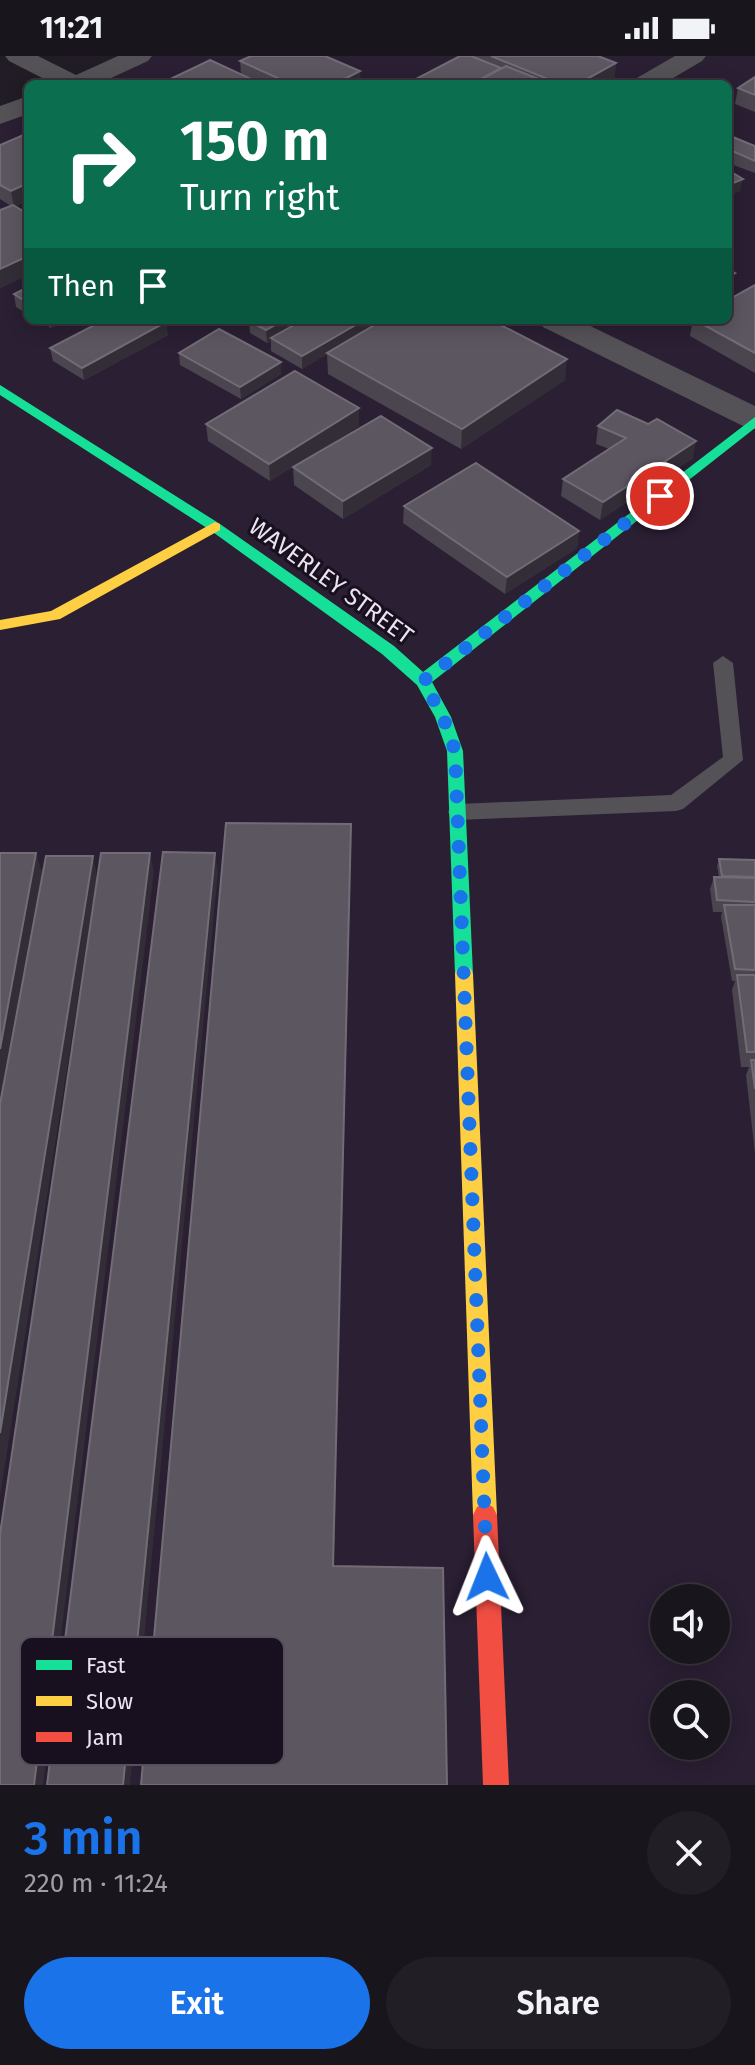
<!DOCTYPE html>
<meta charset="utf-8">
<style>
:root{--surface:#19151c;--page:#221e25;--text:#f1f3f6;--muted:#9f9fa3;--line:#37343b;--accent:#1a73e8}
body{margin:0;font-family:"Fira Sans",sans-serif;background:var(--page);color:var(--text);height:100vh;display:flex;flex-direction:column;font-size:30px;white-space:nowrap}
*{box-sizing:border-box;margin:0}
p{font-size:26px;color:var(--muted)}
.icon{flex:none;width:44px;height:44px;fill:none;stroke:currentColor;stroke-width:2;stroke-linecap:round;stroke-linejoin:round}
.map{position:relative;height:1729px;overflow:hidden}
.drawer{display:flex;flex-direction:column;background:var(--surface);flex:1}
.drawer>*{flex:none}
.banner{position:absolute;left:24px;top:24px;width:708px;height:244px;border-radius:12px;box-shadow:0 4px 20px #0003,0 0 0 2px var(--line);background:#0b6e4f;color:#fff;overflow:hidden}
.controls{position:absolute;left:650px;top:1528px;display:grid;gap:16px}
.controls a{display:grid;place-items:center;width:80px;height:80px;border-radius:50%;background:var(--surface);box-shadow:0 4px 20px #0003,0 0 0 2px var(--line);font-size:40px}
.pin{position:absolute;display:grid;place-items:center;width:68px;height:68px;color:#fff;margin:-34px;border:4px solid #fff;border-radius:50%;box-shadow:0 2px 8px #0007}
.me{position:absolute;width:88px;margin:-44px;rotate:358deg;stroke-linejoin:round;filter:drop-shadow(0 0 6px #0008)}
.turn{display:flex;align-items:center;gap:28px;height:168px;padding:0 24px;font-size:36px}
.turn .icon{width:104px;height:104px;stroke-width:2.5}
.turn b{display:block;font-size:56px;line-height:68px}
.then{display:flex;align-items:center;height:76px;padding:0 24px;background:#0003;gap:16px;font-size:30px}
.round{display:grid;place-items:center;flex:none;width:84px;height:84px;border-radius:42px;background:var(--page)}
.head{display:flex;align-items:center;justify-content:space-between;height:136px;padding:0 24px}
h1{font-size:48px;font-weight:600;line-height:60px;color:var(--accent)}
.primary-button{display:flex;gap:16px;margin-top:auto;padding:16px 24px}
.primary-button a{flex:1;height:92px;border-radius:48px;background:var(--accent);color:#fff;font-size:32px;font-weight:600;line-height:92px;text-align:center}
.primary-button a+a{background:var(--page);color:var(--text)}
.status{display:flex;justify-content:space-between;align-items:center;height:56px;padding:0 40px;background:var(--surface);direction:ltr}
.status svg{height:22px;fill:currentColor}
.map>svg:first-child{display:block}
</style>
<div class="status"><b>11:21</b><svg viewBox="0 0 49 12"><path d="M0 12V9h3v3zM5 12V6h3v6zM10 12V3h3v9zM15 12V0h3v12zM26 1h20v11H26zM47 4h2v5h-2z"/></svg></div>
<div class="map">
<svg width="755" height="1729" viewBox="0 0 755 1729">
<rect width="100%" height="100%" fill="#211c25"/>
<path fill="#2b1f33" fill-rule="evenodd" d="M149,0H755V1729H0V65L28,54V264H728V28H90ZM664,1542H716V1594H664ZM664,1638H716V1690H664Z"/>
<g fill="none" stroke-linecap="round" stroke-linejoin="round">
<polygon fill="#545256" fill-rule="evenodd" points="723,600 733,607 743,704 683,753 676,755 458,764 451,762 448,756 451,750 458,748 671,739 723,701 713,607"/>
<g fill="#545256" fill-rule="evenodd">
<polygon points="5,0 38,0 76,19 118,0 152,0 148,5 98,28 54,28 9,5"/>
<polygon points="675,0 706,0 702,5 663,28 631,28 635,23"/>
<polygon points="28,40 28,58 0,68 0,50"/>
<polygon points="539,264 578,264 755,350 755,373 743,370 543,271"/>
</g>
<polygon fill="#16e098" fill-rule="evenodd" points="0,329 220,468 394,590 423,616 755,361 755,372 432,626 451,661 463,695 473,918 471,923 457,923 455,918 447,695 435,661 417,629 382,598 210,474 0,339"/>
<g fill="#ffcf43" fill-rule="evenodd">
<polygon points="215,466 220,468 220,474 60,563 0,574 0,564 51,555"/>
<polygon points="464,910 471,913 473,918 497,1459 493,1467 485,1471 477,1467 473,1459 455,918 457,913"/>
</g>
<polygon fill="#f24e42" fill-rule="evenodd" points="485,1447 493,1451 497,1459 509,1729 483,1729 473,1459 477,1451"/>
</g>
<g fill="#4a454e">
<polygon points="474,0 598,0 616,7 614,23 605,28 412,28 412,25 474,1"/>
<polygon points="240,5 361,28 160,28 241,18"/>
<polygon points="755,21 755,56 735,48 738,32"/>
<polygon points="728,79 755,90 755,117 728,107"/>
<polygon points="0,89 16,150 28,219 0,232 0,154 11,150 0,143"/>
<polygon points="755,229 755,317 690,280 693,264 728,264"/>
<polygon points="28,231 28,258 16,251 14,238"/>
<polygon points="39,264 66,264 51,272"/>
<polygon points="249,265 565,324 461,393 328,318 327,298 302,313 271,295 271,285 267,287 250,277"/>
<polygon points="168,279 84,324 53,305 50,292"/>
<polygon points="179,297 281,318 241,343 180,309"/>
<polygon points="359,352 359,370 270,425 208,385 206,368"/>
<polygon points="598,370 693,402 600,464 561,440 563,423 609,393 596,388"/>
<polygon points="431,409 343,463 294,429 293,411"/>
<polygon points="404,450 579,475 577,492 505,538 403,467"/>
<polygon points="719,803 755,804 755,1097 746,1019 749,1011 741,1011 732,934 735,925 732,925 721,861 722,856 713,856 710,833 714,821 719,821 717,810"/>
</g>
<g fill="#322d36">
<polygon points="616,7 614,23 605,28 578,28"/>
<polygon points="360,15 361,28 335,28"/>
<polygon points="743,123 740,135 728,140 728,129"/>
<polygon points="28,127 28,145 14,151 11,135"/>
<polygon points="28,200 28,219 0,232 0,213"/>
<polygon points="735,217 732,229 728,231 728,220"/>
<polygon points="50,264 66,264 51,272"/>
<polygon points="284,264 306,264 271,282 271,285 267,287 266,274"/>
<polygon points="364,264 386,264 302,313 302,300"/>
<polygon points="166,266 168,279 84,324 82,312"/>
<polygon points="567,303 565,324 461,393 462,373"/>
<polygon points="281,306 281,318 241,343 240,331"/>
<polygon points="359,352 359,370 270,425 269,408"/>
<polygon points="696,385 693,402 600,464 603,446"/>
<polygon points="432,392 431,409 343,463 343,445"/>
<polygon points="579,475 577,492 505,538 507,521"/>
<polygon points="351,768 351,787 334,1521 333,1510"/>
<polygon points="36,797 42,816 0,1049 0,993"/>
<polygon points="150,797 154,816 43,1729 34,1729"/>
<polygon points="215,797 218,816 130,1729 123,1729"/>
<polygon points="93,800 97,820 0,1441 0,1377"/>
</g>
<g fill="#5b5660" stroke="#726c76" stroke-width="2">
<polygon points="251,0 325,0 360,15 335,28 291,28 240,5"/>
<polygon points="460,0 471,0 501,12 472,28 420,28 412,25"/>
<polygon points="491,0 598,0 616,7 578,28 560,28"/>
<polygon points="210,4 262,28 160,28"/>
<polygon points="506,10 551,28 472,28"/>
<polygon points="755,21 755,39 738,32"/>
<polygon points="28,77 28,127 11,135 0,129 0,89"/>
<polygon points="728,79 755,90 755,105 728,93"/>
<polygon points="728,114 743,123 728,129"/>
<polygon points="13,149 28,158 28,200 0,213 0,154"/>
<polygon points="728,213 735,217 728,220"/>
<polygon points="755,229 755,297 695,264 728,264 728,244"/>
<polygon points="28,231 28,247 14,238"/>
<polygon points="104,264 162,264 166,266 82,312 50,292"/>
<polygon points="250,264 284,264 266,274 249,265"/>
<polygon points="303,264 364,264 302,300 271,282"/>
<polygon points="383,264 491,264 567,303 462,373 327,297"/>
<polygon points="219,273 281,306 240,331 179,297"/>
<polygon points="295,315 359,352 269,408 206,368"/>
<polygon points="617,354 648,368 657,363 696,385 603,446 563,423 626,382 598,370"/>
<polygon points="381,360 432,392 343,445 293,411"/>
<polygon points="476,407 579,475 507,521 404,450"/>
<polygon points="226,767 351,768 333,1510 443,1512 447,1729 141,1729"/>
<polygon points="163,796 215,797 123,1729 47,1729"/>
<polygon points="0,797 36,797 0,993"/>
<polygon points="101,797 150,797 34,1729 0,1729 0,1478"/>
<polygon points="46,800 93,800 0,1377 0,1048"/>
<polygon points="719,803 755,804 755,821 722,820"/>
<polygon points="714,821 755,822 755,846 717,844"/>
<polygon points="724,849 755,849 755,914 735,913"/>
<polygon points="737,919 755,919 755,996 747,996"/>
<polygon points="751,1004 755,1004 755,1033"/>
</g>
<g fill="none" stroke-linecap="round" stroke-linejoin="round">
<polyline stroke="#1a73e8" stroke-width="14" stroke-dasharray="0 25.2" points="487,1521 455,695 443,661 423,625 660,440"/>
</g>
<g text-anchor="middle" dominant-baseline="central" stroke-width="6" stroke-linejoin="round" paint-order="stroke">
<g font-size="24" fill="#ebe4f0" stroke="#180f1f">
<text transform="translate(331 525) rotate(36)">WAVERLEY STREET</text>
</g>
</g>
<rect x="20" y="1581" width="264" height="128" rx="12" fill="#180f1f" stroke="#574f5e" stroke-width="2"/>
<rect x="36" y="1604" width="36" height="10" fill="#16e098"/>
<rect x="36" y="1640" width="36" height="10" fill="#ffcf43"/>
<rect x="36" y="1676" width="36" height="10" fill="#f24e42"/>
<g font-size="22" fill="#ebe4f0">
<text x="86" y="1617">Fast</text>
<text x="86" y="1653">Slow</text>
<text x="86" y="1689">Jam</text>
</g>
</svg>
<div class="controls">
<a><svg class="icon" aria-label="sound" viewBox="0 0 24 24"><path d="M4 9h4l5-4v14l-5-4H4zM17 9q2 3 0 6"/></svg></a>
<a><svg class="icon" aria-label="search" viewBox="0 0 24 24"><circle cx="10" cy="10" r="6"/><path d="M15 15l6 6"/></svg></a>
</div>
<div class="pin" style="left:660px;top:440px;background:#d93025"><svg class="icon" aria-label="arrive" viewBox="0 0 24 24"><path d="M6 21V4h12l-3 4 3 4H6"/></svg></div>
<svg class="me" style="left:487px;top:1521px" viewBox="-20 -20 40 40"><path d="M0-17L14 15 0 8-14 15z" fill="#1a73e8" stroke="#fff" stroke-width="4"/></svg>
<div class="banner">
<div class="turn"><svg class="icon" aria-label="right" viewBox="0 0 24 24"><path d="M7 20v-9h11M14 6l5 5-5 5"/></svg><div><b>150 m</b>Turn right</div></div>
<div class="then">Then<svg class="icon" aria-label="arrive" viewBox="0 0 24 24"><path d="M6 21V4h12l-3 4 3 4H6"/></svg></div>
</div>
</div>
<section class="drawer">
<div class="head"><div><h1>3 min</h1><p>220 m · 11:24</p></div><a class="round"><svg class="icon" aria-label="close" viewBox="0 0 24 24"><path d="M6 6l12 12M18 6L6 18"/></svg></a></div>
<div class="primary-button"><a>Exit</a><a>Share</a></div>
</section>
